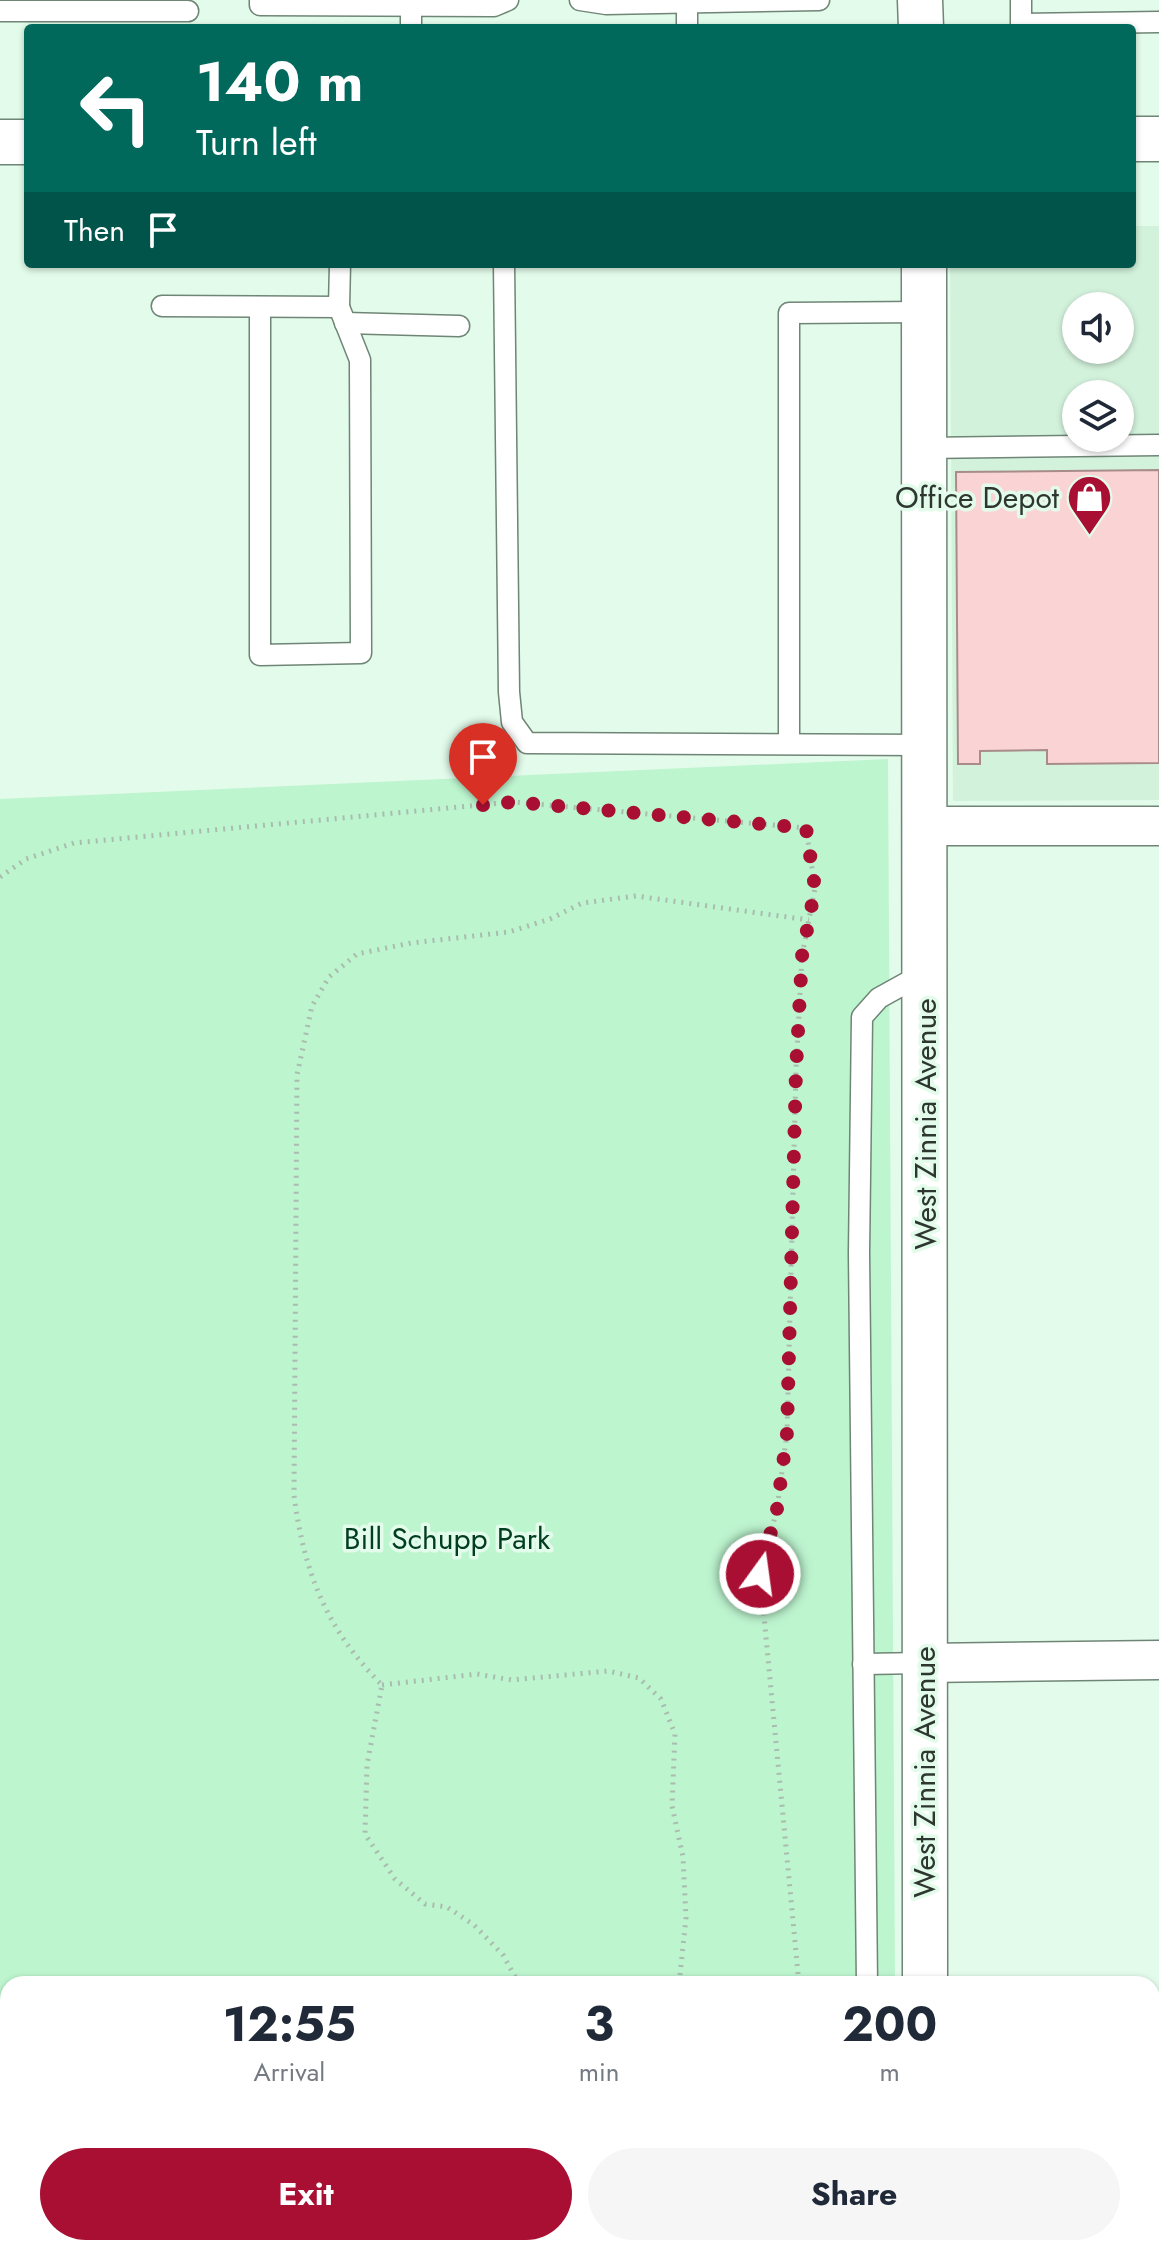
<!DOCTYPE html>
<style>
:root{--surface:#fff;--page:#f6f6f7;--text:#1f2937;--muted:#747a83;--accent:#a80f32}
body{margin:0;font-family:Jost,sans-serif;background:var(--page);color:var(--text);height:100vh;display:flex;flex-direction:column;font-size:30px;white-space:nowrap}
*{box-sizing:border-box;margin:0}
p{font-size:26px;color:var(--muted)}
.icon{flex:none;width:44px;height:44px;fill:none;stroke:currentColor;stroke-width:2;stroke-linecap:round;stroke-linejoin:round}
.map{position:relative;flex:1;overflow:hidden}
.sheet{position:absolute;left:0px;top:1976px;width:1160px;height:280px;display:flex;flex-direction:column;background:var(--surface);border-radius:24px 24px 0 0;box-shadow:0 2px 6px #0004}
.sheet>*{flex:none}
.top-card{position:absolute;left:24px;top:24px;width:1112px;height:244px;border-radius:8px;box-shadow:0 2px 6px #0004;background:#00695c;color:#fff;overflow:hidden}
.buttons{position:absolute;left:1062px;top:292px;display:grid;gap:16px}
.buttons a{display:grid;place-items:center;width:72px;height:72px;border-radius:50%;background:var(--surface);box-shadow:0 2px 6px #0004;font-size:40px}
.pin{position:absolute;display:grid;place-items:center;width:68px;height:68px;color:#fff;margin:-82px -34px;border-radius:50% 50% 50% 0;rotate:-45deg;box-shadow:0 0 8px #0007}
.pin .icon{rotate:45deg}
.me{position:absolute;width:88px;margin:-44px;rotate:14deg;stroke-linejoin:round;filter:drop-shadow(0 0 6px #0008)}
.turn{display:flex;align-items:center;gap:28px;height:168px;padding:0 40px;font-size:36px}
.turn .icon{width:104px;height:104px;stroke-width:2.5}
.turn b{display:block;font-size:56px;line-height:68px}
.then{display:flex;align-items:center;height:76px;padding:0 40px;background:#0003;gap:16px;font-size:30px}
.eta{display:flex;justify-content:space-evenly;align-items:center;height:136px;text-align:center}
.eta b{font-size:48px;font-weight:700;line-height:56px}
.action{display:flex;gap:16px;margin-top:auto;padding:16px 40px}
.action a{flex:1;height:92px;border-radius:48px;background:var(--accent);color:#fff;font-size:32px;font-weight:700;line-height:92px;text-align:center}
.action a+a{background:var(--page);color:var(--text)}
.map>svg:first-child{display:block}
</style>
<div class="map">
<svg width="1159" height="2256" viewBox="0 0 1159 2256">
<rect width="100%" height="100%" fill="#e3fbea"/>
<path fill="#d3f2dc" fill-rule="evenodd" d="M1132,226H1159V800L953,801L950,264H1132ZM1076,306H1120V350H1076ZM1076,394H1120V438H1076Z"/>
<polygon fill="#bdf5cf" points="888,759 895,1984 8,1984 8,2248 896,2248 896,2256 0,2256 0,799"/>
<polygon fill="#fad4d4" stroke="#a88c8c" stroke-width="2" points="1159,470 1159,763 1047,764 1047,750 980,751 980,764 958,764 956,472"/>
<g fill="none" stroke-linecap="round" stroke-linejoin="round">
<defs>
<g id="service">
<polyline points="260,0 260,5 494,6 508,0"/>
<polyline points="580,0 606,4 819,0"/>
<polyline points="1021,0 1021,24 1159,22"/>
<polyline points="687,2 687,28"/>
<polyline points="0,11 188,11"/>
<polyline points="411,28 411,0"/>
<polyline points="504,264 509,692 512,722 527,743 926,745"/>
<polyline points="162,306 339,307 340,264"/>
<polyline points="260,307 260,655 361,653 360,360 339,307"/>
<polyline points="345,323 459,326"/>
<polyline points="925,448 1159,445"/>
<polyline points="789,742 789,313 924,312"/>
<polyline points="863,1664 924,1663"/>
<polyline points="867,1984 859,1253 862,1017 879,998 926,972"/>
<polyline points="870,2248 870,2256"/>
</g>
<g id="minor">
<polyline points="927,826 1159,826"/>
<polyline points="924,1663 1159,1660"/>
</g>
<g id="tertiary">
<polyline points="920,0 921,28"/>
<polyline points="924,264 925,1984"/>
<polyline points="927,2248 927,2256"/>
</g>
<g id="primary">
<polyline points="1132,139 1159,139"/>
<polyline points="0,142 28,142"/>
</g>
</defs>
<use href="#service" stroke="#6f8576" stroke-width="23"/>
<use href="#minor" stroke="#6f8576" stroke-width="41"/>
<use href="#tertiary" stroke="#6f8576" stroke-width="47"/>
<use href="#primary" stroke="#6f8576" stroke-width="47"/>
<g stroke="#a9bcae" stroke-width="5" stroke-dasharray="2 6" stroke-linecap="butt">
<polyline points="0,877 26,859 74,843 513,802 806,828 815,888 802,956 796,1070 787,1433 777,1509 760,1574 799,1984"/>
<polyline points="382,1685 477,1674 512,1680 608,1671 639,1678 661,1699 675,1734 672,1806 683,1857 686,1918 679,1984"/>
<path d="M519,1984L503,1955L474,1925L447,1907L425,1904L395,1879L365,1834L367,1765L382,1685C326,1629 304,1572 294,1495L297,1075L312,1006L329,977L357,954L411,943L509,932L550,919L582,903L636,896L809,920"/>
<polyline points="400,2256 409,2248"/>
<polyline points="708,2256 722,2248"/>
<polyline points="802,2256 802,2248"/>
</g>
<use href="#service" stroke="#fff" stroke-width="20"/>
<use href="#minor" stroke="#fff" stroke-width="38"/>
<use href="#tertiary" stroke="#fff" stroke-width="44"/>
<use href="#primary" stroke="#fff" stroke-width="44"/>
</g>
<g fill="none" stroke-linecap="round" stroke-linejoin="round">
<polyline stroke="#a80f32" stroke-width="14" stroke-dasharray="0 25.2" points="483,805 513,802 806,828 815,888 802,956 796,1070 787,1433 777,1509 760,1574"/>
</g>
<defs>
<symbol id="shop-pin" viewBox="-11 -11 22 30"><path d="M0 17L-7.5 6A9.5 9.5 0 1 1 7.5 6Z" fill="#a80f32" stroke="#e3fbea"/><path d="M-5-2.5h2.3a2.7 3.5 0 0 1 5.4 0H5L5.5 6h-11ZM-1.5-2.5h3a1.5 2.3 0 0 0-3 0Z" fill="#fff"/></symbol>
</defs>
<g fill-rule="evenodd">
<use href="#shop-pin" x="1064" y="472" width="51" height="69"/>
</g>
<g text-anchor="middle" dominant-baseline="central" stroke-width="7" stroke-linejoin="round" paint-order="stroke">
<g font-size="30" fill="#2d3730" stroke="#e3fbea" text-anchor="end">
<text x="1059" y="497">Office Depot</text>
</g>
<g font-size="30" fill="#2d3730" stroke="#e3fbea">
<text transform="translate(925 1124) rotate(-90)">West Zinnia Avenue</text>
<text transform="translate(924 1772) rotate(-90)">West Zinnia Avenue</text>
</g>
<g font-size="30" fill="#003e1f" stroke="#e3fbea">
<text x="447" y="1538">Bill Schupp Park</text>
</g>
</g>
</svg>
<div class="buttons">
<a><svg class="icon" aria-label="sound" viewBox="0 0 24 24"><path d="M4 9h4l5-4v14l-5-4H4zM17 9q2 3 0 6"/></svg></a>
<a><svg class="icon" aria-label="layers" viewBox="0 0 24 24"><path d="M12 4l9 5-9 5-9-5zM3 14l9 5 9-5"/></svg></a>
</div>
<div class="pin" style="left:483px;top:805px;background:#d93025"><svg class="icon" aria-label="arrive" viewBox="0 0 24 24"><path d="M6 21V4h12l-3 4 3 4H6"/></svg></div>
<svg class="me" style="left:760px;top:1574px" viewBox="-20 -20 40 40"><circle r="17" fill="#a80f32" stroke="#fff" stroke-width="3"/><path d="M0-11L8 9 0 5-8 9z" fill="#fff"/></svg>
<div class="top-card">
<div class="turn"><svg class="icon" aria-label="left" viewBox="0 0 24 24"><path d="M17 20v-9H6M10 6l-5 5 5 5"/></svg><div><b>140 m</b>Turn left</div></div>
<div class="then">Then<svg class="icon" aria-label="arrive" viewBox="0 0 24 24"><path d="M6 21V4h12l-3 4 3 4H6"/></svg></div>
</div>
<section class="sheet">
<div class="eta">
<div><b>12:55</b><p>Arrival</p></div>
<div><b>3</b><p>min</p></div>
<div><b>200</b><p>m</p></div>
</div>
<div class="action"><a>Exit</a><a>Share</a></div>
</section>
</div>
